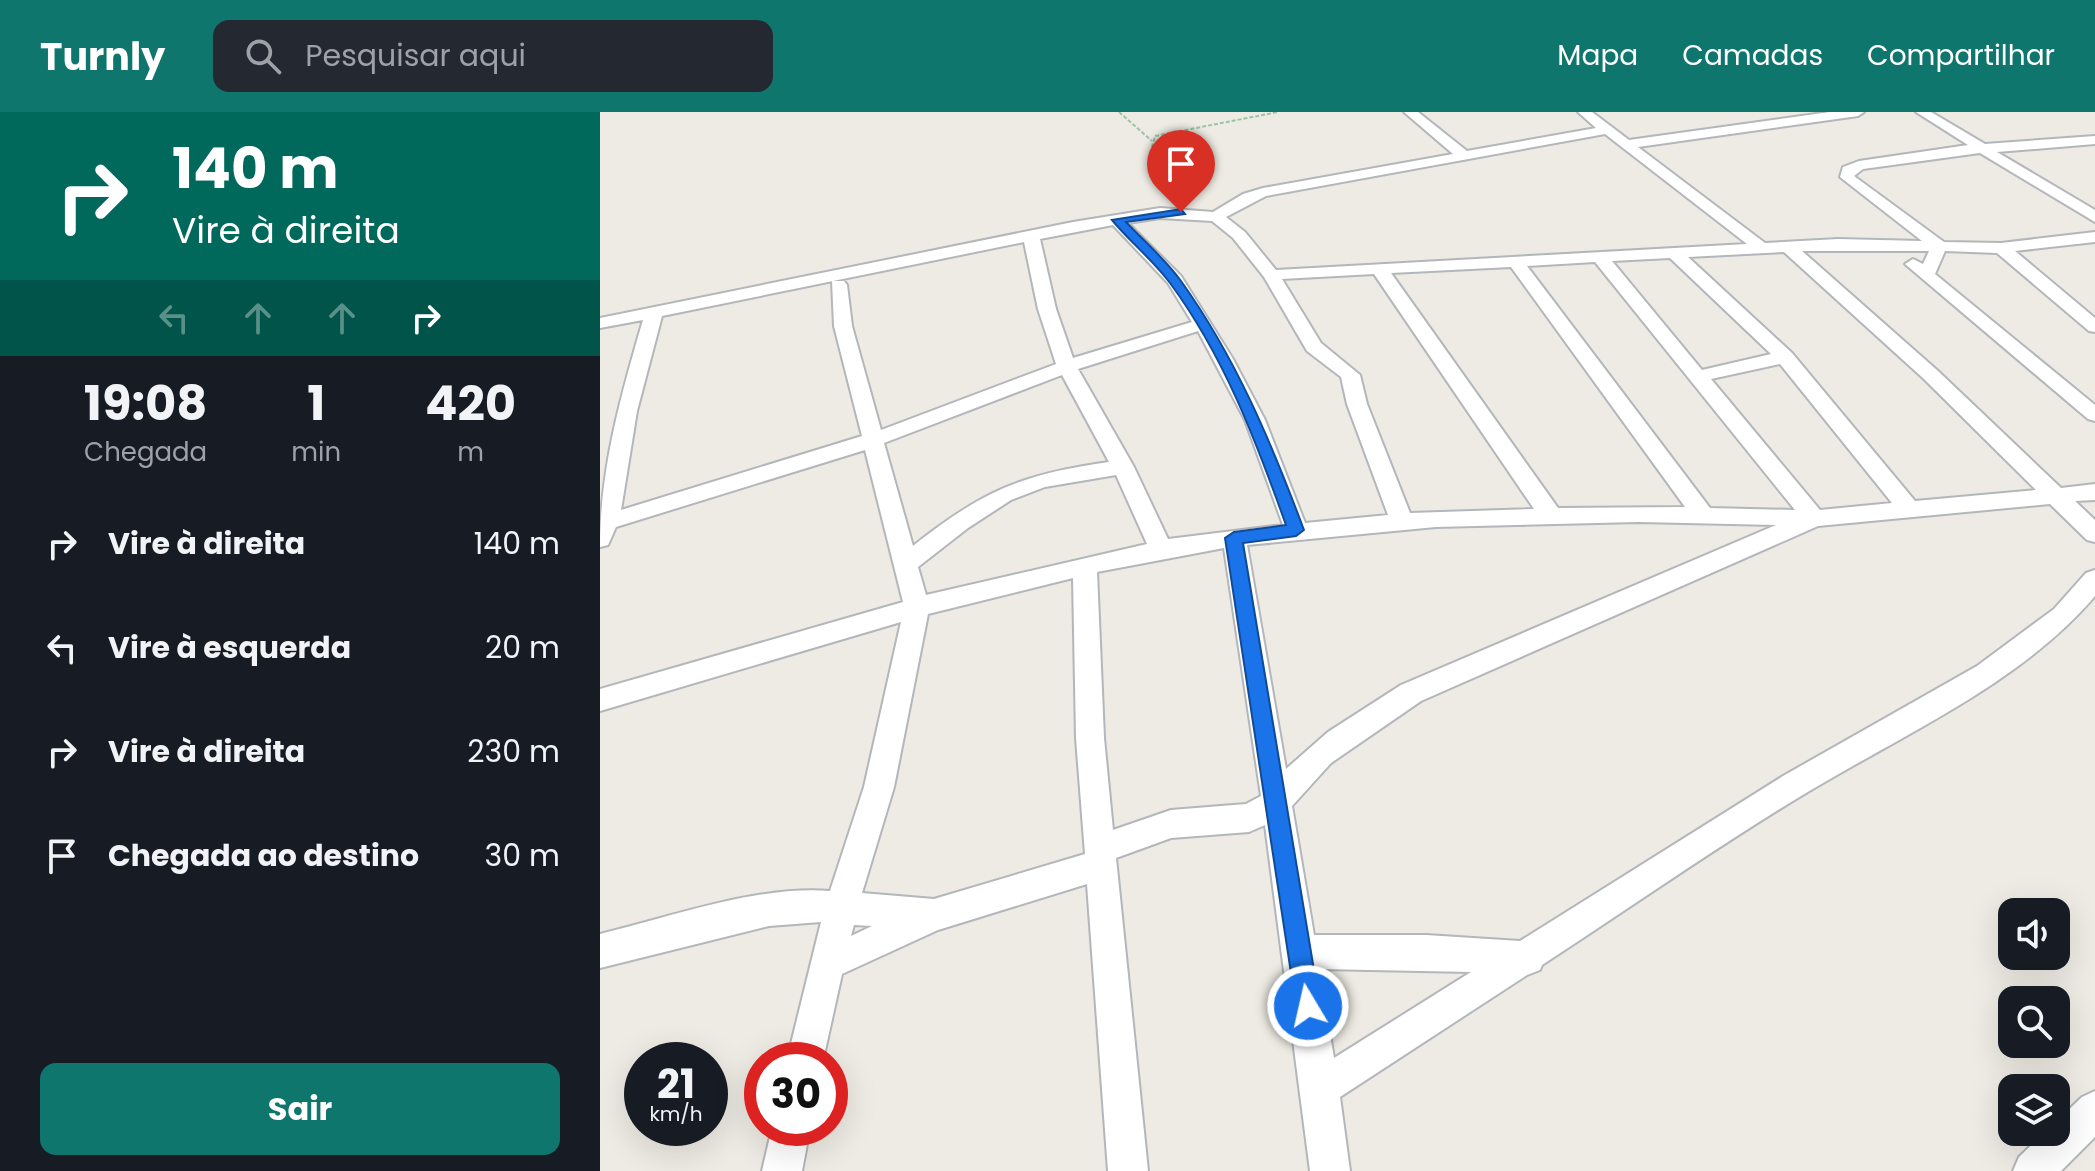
<!DOCTYPE html>
<html lang="pt">
<meta charset="utf-8">
<style>
:root{--surface:#171b24;--page:#242831;--text:#f1f3f6;--muted:#9ea1a6;--accent:#0f766e}
body{margin:0;font-family:Poppins,sans-serif;background:var(--page);color:var(--text);height:100vh;display:flex;flex-direction:column;font-size:30px;white-space:nowrap}
*{box-sizing:border-box;margin:0}
p{font-size:26px;color:var(--muted)}
.icon{flex:none;width:44px;height:44px;fill:none;stroke:currentColor;stroke-width:2;stroke-linecap:round;stroke-linejoin:round}
.map{position:relative;flex:1;overflow:hidden}
.panel{display:flex;flex-direction:column;background:var(--surface);width:600px}
.panel>*{flex:none}
.top-card{background:#00695c;color:#fff;overflow:hidden}
.tools{position:absolute;left:1398px;top:786px;display:grid;gap:16px}
.tools a{display:grid;place-items:center;width:72px;height:72px;border-radius:16px;background:var(--surface);box-shadow:0 8px 32px #0002;font-size:40px}
.speed{position:absolute;left:24px;top:930px;display:flex;gap:16px;font-size:40px;font-weight:700;text-align:center}
.speed>*{display:grid;place-content:center;width:104px;height:104px;border-radius:50%;background:var(--surface);box-shadow:0 8px 32px #0002;line-height:1}
.speed small{font-size:20px;font-weight:400}
.speed .limit{border:12px solid #d22;background:#fff;color:#111}
.pin{position:absolute;display:grid;place-items:center;width:68px;height:68px;color:#fff;margin:-82px -34px;border-radius:50% 50% 50% 0;rotate:-45deg;box-shadow:0 0 8px #0007}
.pin .icon{rotate:45deg}
.me{position:absolute;width:88px;margin:-44px;rotate:351deg;stroke-linejoin:round;filter:drop-shadow(0 0 6px #0008)}
.turn{display:flex;align-items:center;gap:28px;height:168px;padding:0 40px;font-size:36px}
.turn .icon{width:104px;height:104px;stroke-width:2.5}
.turn b{display:block;font-size:56px;line-height:68px}
.lanes{display:flex;align-items:center;height:76px;padding:0 40px;background:#0003;justify-content:center;gap:40px;direction:ltr}
.lanes .off{opacity:.35}
.eta{display:flex;justify-content:space-evenly;align-items:center;height:136px;text-align:center}
.eta b{font-size:48px;font-weight:700;line-height:56px}
.primary-button{display:flex;gap:16px;margin-top:auto;padding:16px 40px}
.primary-button a{flex:1;height:92px;border-radius:16px;background:var(--accent);color:#fff;font-size:32px;font-weight:700;line-height:92px;text-align:center}
ul{padding:0;list-style:none}
li{display:flex;align-items:center;gap:24px;height:104px;padding:0 40px}
li div{flex:1}
li b{display:block;font-size:30px}
li em{font-style:normal}
header{display:flex;align-items:center;gap:48px;box-sizing:border-box;height:112px;padding:0 40px;background:var(--accent);color:#fff}
header strong{font-size:38px}
nav{display:flex;gap:44px;margin-inline-start:auto;font-size:28px}
.search{width:560px;height:72px;background:var(--page);display:flex;align-items:center;gap:20px;box-sizing:border-box;padding:0 28px;border-radius:16px;color:var(--muted);font-size:30px}
main{display:flex;flex:1;min-height:0}
.map>svg:first-child{display:block}
</style>
<header>
<strong>Turnly</strong>
<div class="search"><svg class="icon" aria-label="search" viewBox="0 0 24 24"><circle cx="10" cy="10" r="6"/><path d="M15 15l6 6"/></svg>Pesquisar aqui</div>
<nav><a>Mapa</a><a>Camadas</a><a>Compartilhar</a></nav>
</header>
<main>
<section class="panel">
<div class="top-card">
<div class="turn"><svg class="icon" aria-label="right" viewBox="0 0 24 24"><path d="M7 20v-9h11M14 6l5 5-5 5"/></svg><div><b>140 m</b>Vire à direita</div></div>
<div class="lanes"><svg class="icon off" aria-label="left" viewBox="0 0 24 24"><path d="M17 20v-9H6M10 6l-5 5 5 5"/></svg><svg class="icon off" aria-label="ahead" viewBox="0 0 24 24"><path d="M12 20V5M6 11l6-6 6 6"/></svg><svg class="icon off" aria-label="ahead" viewBox="0 0 24 24"><path d="M12 20V5M6 11l6-6 6 6"/></svg><svg class="icon" aria-label="right" viewBox="0 0 24 24"><path d="M7 20v-9h11M14 6l5 5-5 5"/></svg></div>
</div>
<div class="eta">
<div><b>19:08</b><p>Chegada</p></div>
<div><b>1</b><p>min</p></div>
<div><b>420</b><p>m</p></div>
</div>
<ul>
<li><svg class="icon" aria-label="right" viewBox="0 0 24 24"><path d="M7 20v-9h11M14 6l5 5-5 5"/></svg><div><b>Vire à direita</b></div><em>140 m</em></li>
<li><svg class="icon" aria-label="left" viewBox="0 0 24 24"><path d="M17 20v-9H6M10 6l-5 5 5 5"/></svg><div><b>Vire à esquerda</b></div><em>20 m</em></li>
<li><svg class="icon" aria-label="right" viewBox="0 0 24 24"><path d="M7 20v-9h11M14 6l5 5-5 5"/></svg><div><b>Vire à direita</b></div><em>230 m</em></li>
<li><svg class="icon" aria-label="arrive" viewBox="0 0 24 24"><path d="M6 21V4h12l-3 4 3 4H6"/></svg><div><b>Chegada ao destino</b></div><em>30 m</em></li>
</ul>
<div class="primary-button"><a>Sair</a></div>
</section>
<div class="map">
<svg width="1495" height="1059" viewBox="0 0 1495 1059">
<rect width="100%" height="100%" fill="#edebe3"/>
<g fill="none" stroke-linecap="round" stroke-linejoin="round">
<defs>
<g id="minor">
<path d="M804,0H818L867,39L996,16L978,0H992L1029,28L1230,0H1264L1258,4L1038,35L1165,131L1238,127L1322,129L1240,65L1243,55L1259,49L1368,33L1316,0H1331L1385,32L1495,24V32L1397,40L1495,98V110L1380,41L1263,57L1254,64L1344,130L1401,131L1495,120V130L1415,139L1495,206V220L1489,219L1397,141L1345,139L1335,162L1495,293V309L1488,307L1305,152L1313,147L1323,152L1329,139H1202L1338,259L1461,376L1495,372V388L1475,389L1495,408V430L1487,428L1450,392L1218,414L821,589L731,651L692,694L714,823H826L920,829L1183,664L1377,554L1454,497L1486,461L1495,458V484C1420,572 1304,622 1206,681C1116,735 1030,796 942,853L940,858L927,863L740,985L750,1059H710L665,713L649,720L571,726L516,746L548,1059H508L487,772L338,818L242,862L223,948H187L221,810L169,814L0,856V822C71,805 158,773 230,779L264,675L301,510L0,599V577L303,490L265,338L16,415L8,433L0,435C0,357 21,283 43,208L0,216V206L473,110L560,96L613,100L643,82L663,76L853,42ZM1005,22L1147,132L676,158L645,120L626,105L666,84ZM560,106L612,109L633,126L664,165L707,239L741,265L747,292L788,403L705,411L665,308L633,247L581,164L528,111ZM513,113L568,171L592,210L473,246L456,197L440,127ZM424,130L438,197L456,252L281,318L252,214L247,173L244,169H232L234,214L262,324L21,398L37,299L62,204ZM1184,140L1324,267L1436,378L1315,389L1192,241L1088,145ZM1070,146L1171,242L1102,258L1012,149ZM995,150L1195,398L1110,396L927,154ZM911,155L1085,395L958,396L791,161ZM774,162L934,397L810,401L767,292L760,263L721,231L682,167ZM598,219L645,308L683,413L568,427L534,355L478,257ZM1180,252L1292,391L1220,398L1111,267ZM462,263L509,350C422,362 382,379 313,434L284,331ZM516,363L547,432L326,483L318,455L368,416L411,388L445,375ZM1039,410L1176,413L801,573L728,620L686,657L647,433L836,415ZM624,436L661,684L646,692L571,698L513,718L504,626L497,460ZM473,466L476,626L485,742L334,787L262,781L294,675L328,502ZM254,813L272,814L251,824ZM719,857L871,860L734,946Z"/>
<polygon points="1495,979 1495,1025 1461,1059 1413,1059 1419,1045 1445,1020 1456,1020 1456,1010 1482,985"/>
<polygon points="172,1016 210,1016 202,1059 162,1059"/>
</g>
</defs>
<use href="#minor" stroke="#b3b6ba" stroke-width="4"/>
<g stroke="#99c5a5" stroke-width="2" stroke-dasharray="4 2" stroke-linecap="butt">
<polyline points="519,0 552,29"/>
<polyline points="592,86 551,39 555,24 678,0"/>
</g>
<use href="#minor" fill="#fff" fill-rule="evenodd"/>
</g>
<path fill="#1a73e8" stroke="#114b97" stroke-width="2" d="M581,97L585,102L526,110C544,129 566,148 581,169C636,246 671,330 704,418L696,424L643,431L720,894L716,903L708,907L699,903L696,894L625,426L634,420L686,413C656,329 624,244 570,171C553,148 530,130 512,108Z"/>
</svg>
<div class="tools">
<a><svg class="icon" aria-label="sound" viewBox="0 0 24 24"><path d="M4 9h4l5-4v14l-5-4H4zM17 9q2 3 0 6"/></svg></a>
<a><svg class="icon" aria-label="search" viewBox="0 0 24 24"><circle cx="10" cy="10" r="6"/><path d="M15 15l6 6"/></svg></a>
<a><svg class="icon" aria-label="layers" viewBox="0 0 24 24"><path d="M12 4l9 5-9 5-9-5zM3 14l9 5 9-5"/></svg></a>
</div>
<div class="speed"><div>21<small>km/h</small></div><div class="limit">30</div></div>
<div class="pin" style="left:581px;top:100px;background:#d93025"><svg class="icon" aria-label="arrive" viewBox="0 0 24 24"><path d="M6 21V4h12l-3 4 3 4H6"/></svg></div>
<svg class="me" style="left:708px;top:894px" viewBox="-20 -20 40 40"><circle r="17" fill="#1a73e8" stroke="#fff" stroke-width="3"/><path d="M0-11L8 9 0 5-8 9z" fill="#fff"/></svg>
</div>
</main>
